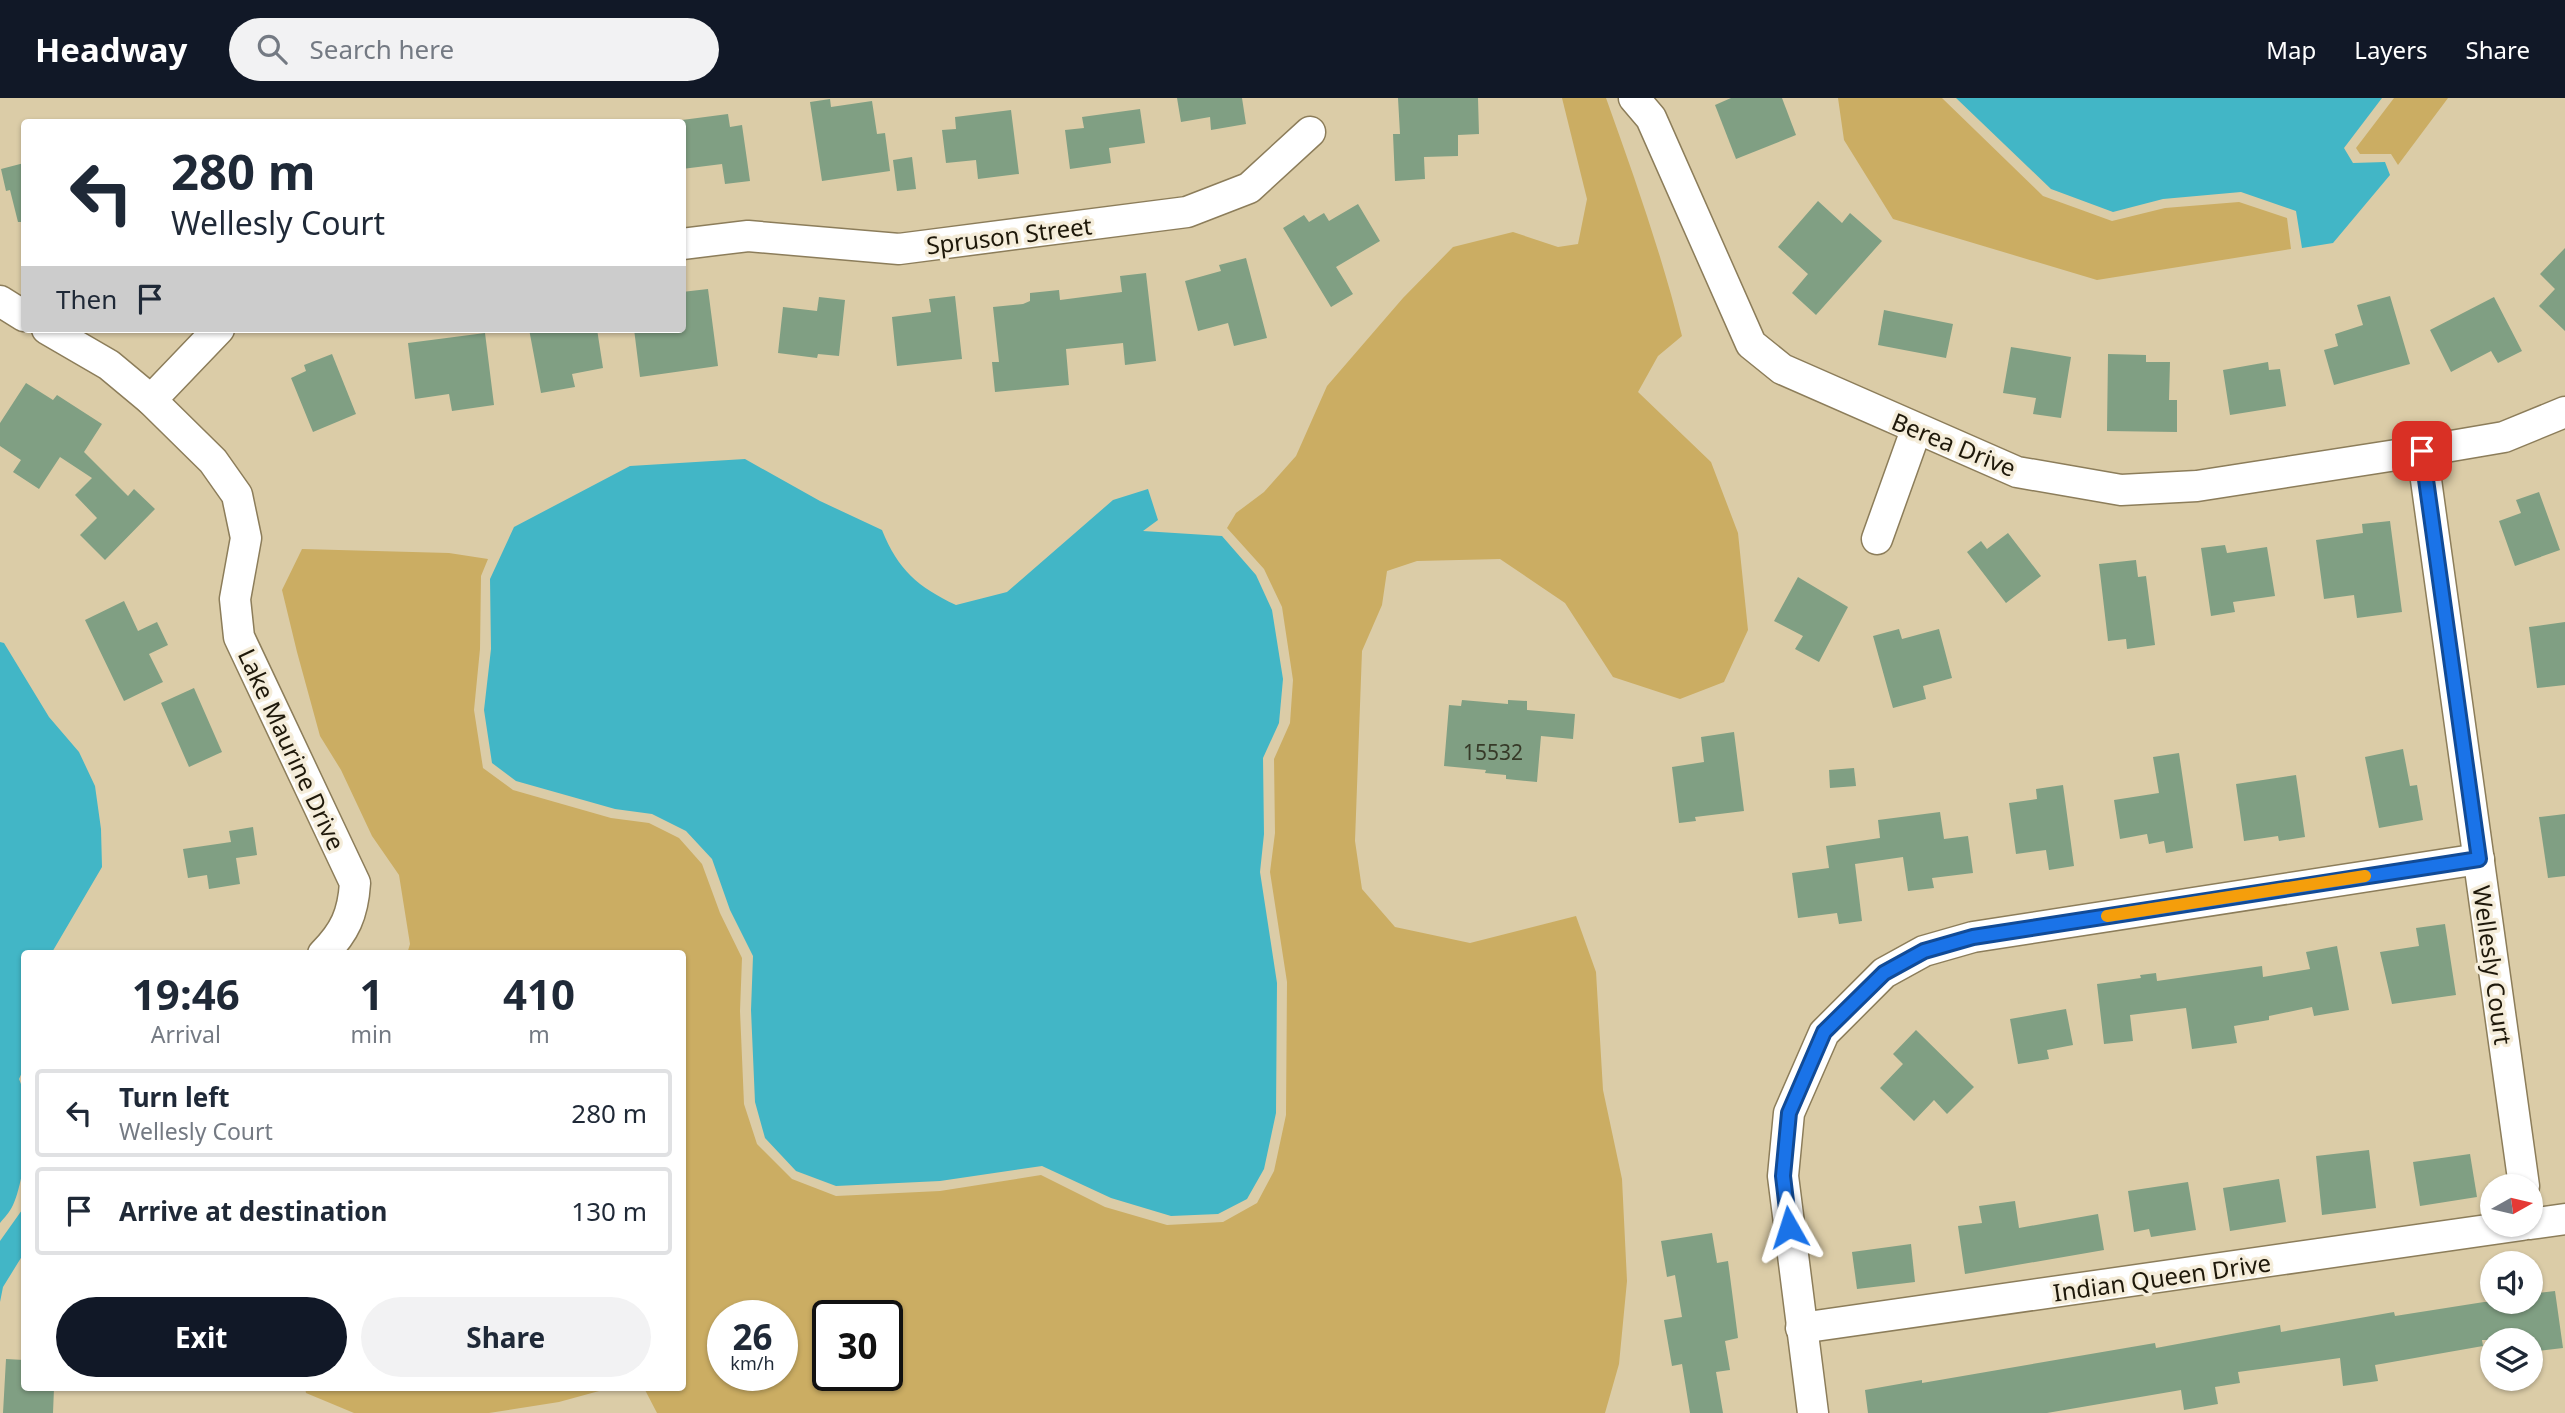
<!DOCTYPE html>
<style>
:root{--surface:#fff;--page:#f2f2f3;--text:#1f2937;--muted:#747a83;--line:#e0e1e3;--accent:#111827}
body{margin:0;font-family:"Noto Sans",sans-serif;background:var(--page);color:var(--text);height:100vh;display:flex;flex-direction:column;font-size:26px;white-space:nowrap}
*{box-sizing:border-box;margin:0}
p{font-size:23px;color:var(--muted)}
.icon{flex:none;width:38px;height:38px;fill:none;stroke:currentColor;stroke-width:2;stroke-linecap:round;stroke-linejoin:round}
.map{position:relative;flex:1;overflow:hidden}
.sheet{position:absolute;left:21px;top:852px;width:665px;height:441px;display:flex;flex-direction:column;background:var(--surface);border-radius:7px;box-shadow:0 2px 5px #0004}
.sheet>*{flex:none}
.guide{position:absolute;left:21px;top:21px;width:665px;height:214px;border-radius:7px;box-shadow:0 2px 5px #0004;background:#fff;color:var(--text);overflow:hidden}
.needle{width:46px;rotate:82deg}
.fabs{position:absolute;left:2480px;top:1076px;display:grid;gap:14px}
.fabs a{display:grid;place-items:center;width:63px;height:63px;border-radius:50%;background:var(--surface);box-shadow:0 2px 5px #0004;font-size:35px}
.speed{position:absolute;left:707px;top:1202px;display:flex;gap:14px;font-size:35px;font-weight:700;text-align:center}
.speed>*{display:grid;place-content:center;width:91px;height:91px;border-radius:50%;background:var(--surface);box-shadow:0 2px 5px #0004;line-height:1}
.speed small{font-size:18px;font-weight:400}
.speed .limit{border:4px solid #111;border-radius:10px;background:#fff;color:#111}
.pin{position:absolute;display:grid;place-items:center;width:60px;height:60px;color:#fff;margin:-30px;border-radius:14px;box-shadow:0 4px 10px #0006}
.me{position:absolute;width:77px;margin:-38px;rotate:354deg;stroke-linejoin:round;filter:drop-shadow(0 0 5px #0008)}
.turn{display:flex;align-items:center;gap:24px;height:147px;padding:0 35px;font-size:32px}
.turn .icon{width:91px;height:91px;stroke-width:2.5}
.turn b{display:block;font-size:49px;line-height:60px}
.then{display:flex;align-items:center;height:66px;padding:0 35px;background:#0003;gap:14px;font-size:26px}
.eta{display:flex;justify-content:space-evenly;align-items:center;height:119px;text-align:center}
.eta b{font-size:42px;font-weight:700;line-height:49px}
.action{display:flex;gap:14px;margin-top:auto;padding:14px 35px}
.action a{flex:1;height:80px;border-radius:42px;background:var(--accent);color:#fff;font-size:28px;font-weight:700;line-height:80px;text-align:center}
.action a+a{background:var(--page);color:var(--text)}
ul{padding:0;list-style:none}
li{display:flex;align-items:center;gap:21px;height:88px;margin:0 14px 10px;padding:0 21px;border:4px solid var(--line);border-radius:7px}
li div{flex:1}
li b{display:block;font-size:26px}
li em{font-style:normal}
header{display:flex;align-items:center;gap:42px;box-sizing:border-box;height:98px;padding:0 35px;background:var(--accent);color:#fff}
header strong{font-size:33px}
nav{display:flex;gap:38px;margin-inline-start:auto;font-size:24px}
.search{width:490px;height:63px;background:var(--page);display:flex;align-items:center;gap:18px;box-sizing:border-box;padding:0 24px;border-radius:38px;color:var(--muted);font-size:26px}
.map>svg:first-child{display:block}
</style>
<header>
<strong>Headway</strong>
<div class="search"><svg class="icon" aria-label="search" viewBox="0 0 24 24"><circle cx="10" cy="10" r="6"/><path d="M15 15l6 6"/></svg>Search here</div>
<nav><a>Map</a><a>Layers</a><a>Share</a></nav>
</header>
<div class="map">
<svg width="2565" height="1315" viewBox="0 0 2565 1315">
<rect width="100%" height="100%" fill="#dbcca7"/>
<g fill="#cbad63" fill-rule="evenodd">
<path d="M1562,0H1606C1634,78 1662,157 1682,238L1658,258L1638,294L1711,364L1738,435L1748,532L1724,584L1680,601L1613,579L1565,505L1500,461L1417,463L1387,473L1382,507L1362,553L1355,743L1362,791L1395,829L1470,845L1576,818L1596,874L1603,992L1622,1081L1627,1183L1619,1266L1605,1315H657L644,1290H682V856H407L410,846L399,777L372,738L341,672L320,638L297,554L282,492L302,451L449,455L488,461L481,478L480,551L474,612L483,670L513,692L611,720L649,725L679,740L702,766L720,815L742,860L740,913L744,1006L757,1046L792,1081L836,1098L940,1093L1041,1077L1105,1109L1167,1127L1223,1124L1257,1105L1274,1073L1286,1017L1287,884L1270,774L1275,735L1274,661L1290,625L1293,582L1282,509L1264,471L1227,430L1236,415L1264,394L1296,358L1327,288L1403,200L1453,149L1513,134L1558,149L1578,146L1587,101ZM723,1218H782V1278H723ZM828,1218H887V1278H828Z"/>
<polygon points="1838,0 1942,0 2043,98 2112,123 2165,110 2239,104 2287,120 2291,151 2097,182 1893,121 1844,42"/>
<polygon points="2394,0 2448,0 2398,67 2391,56 2360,56 2356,50"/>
<polygon points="305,1290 610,1290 559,1304 489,1315 354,1315 306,1295"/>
</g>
<g fill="#42b6c6">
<polygon points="1956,0 2382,0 2344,50 2353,65 2385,64 2390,77 2333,145 2302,150 2296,113 2241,94 2163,101 2113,114 2051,91"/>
<path d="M745,361L820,403L882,432C898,472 918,489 956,507L1007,494L1113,402L1148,391L1158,422L1143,433L1222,438L1256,477L1272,512L1283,581L1279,625L1263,660L1264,736L1260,774L1277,885L1276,1015L1264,1071L1247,1101L1218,1116L1171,1118L1111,1100L1042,1068L940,1083L836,1088L796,1073L765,1040L755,1004L751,912L753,858L730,812L712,761L686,733L652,716L615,711L516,683L492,665L484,612L491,551L490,481L514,429L630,368Z"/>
<path d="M0,544L4,545L49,619L79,654L95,688L101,731L102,769L51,856H24V970L19,981C32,1009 26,1079 13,1107C10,1114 4,1120 0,1125Z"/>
<polygon points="24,1102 24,1155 3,1189 0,1204 0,1143 22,1112"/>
</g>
<g fill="#809f83">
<polygon points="1177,0 1242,0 1246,26 1211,32 1210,19 1181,24"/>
<polygon points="1398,0 1478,0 1479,36 1458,37 1458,58 1424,59 1425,81 1395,83 1393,36 1400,36"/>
<polygon points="1731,0 1782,0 1796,37 1736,61 1715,7"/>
<polygon points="830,1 831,9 872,3 877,36 885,35 890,73 822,83 810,4"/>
<polygon points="1140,11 1145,45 1109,50 1111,65 1070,71 1065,32 1084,30 1082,19"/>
<polygon points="1011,12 1019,76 978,81 976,62 946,65 942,32 956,31 955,19"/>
<polygon points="728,16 730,29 742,27 750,83 725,86 722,66 682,71 682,22"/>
<polygon points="912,59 916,91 897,93 893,62"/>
<polygon points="24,65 24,124 18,124 10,92 6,93 1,71"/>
<polygon points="1818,103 1842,125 1850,115 1882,143 1816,217 1792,195 1808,176 1778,149"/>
<polygon points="1358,106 1380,143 1336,169 1353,196 1331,209 1283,130 1304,117 1309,124 1324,115 1329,123"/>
<polygon points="2565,150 2565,233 2539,208 2555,191 2540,176"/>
<polygon points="1246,160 1267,240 1234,248 1228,225 1198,233 1185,183 1221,173 1219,167"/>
<polygon points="1146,175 1156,263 1125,267 1123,245 1066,251 1069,287 995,294 992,264 999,264 993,209 1023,206 1030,203 1030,195 1059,192 1060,202 1122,194 1120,178"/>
<polygon points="708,191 718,268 640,279 634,231 682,231 682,194"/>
<polygon points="955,198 962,261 897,268 892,219 931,214 929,201"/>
<polygon points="2390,198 2410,266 2334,287 2324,252 2338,248 2335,236 2363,227 2357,207"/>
<polygon points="819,199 845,202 839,258 818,256 817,260 778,255 783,209 817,213"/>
<polygon points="2494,199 2522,253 2498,265 2491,253 2451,274 2430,232"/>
<polygon points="1884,212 1953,226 1946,260 1878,247"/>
<polygon points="529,231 551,231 552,234 597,231 603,270 572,276 575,289 541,295"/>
<polygon points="485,235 494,307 452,313 449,296 415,301 408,245"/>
<polygon points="2011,249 2071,259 2061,320 2033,316 2036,300 2003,295"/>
<polygon points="332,256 356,316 313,334 291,280 306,273 304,267"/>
<polygon points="2108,256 2146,257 2146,264 2170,264 2169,302 2177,302 2177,334 2107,333"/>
<polygon points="2268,264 2269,272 2280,271 2286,308 2230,317 2223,272"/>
<polygon points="26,285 53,302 57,297 102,326 84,354 128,398 134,391 155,411 105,462 80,437 97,420 75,397 92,380 60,359 39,391 13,374 21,362 0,348 0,325"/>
<polygon points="2539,394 2560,452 2515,468 2499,423 2521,415 2516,402"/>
<polygon points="2390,423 2402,514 2357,520 2354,497 2324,501 2316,442 2363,435 2362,426"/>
<polygon points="2008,435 2041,478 2006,505 1967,454 1981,443 1987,451"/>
<polygon points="2225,447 2227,455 2267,449 2275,498 2233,504 2235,514 2211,518 2201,450"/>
<polygon points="2136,462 2138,479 2146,478 2155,547 2127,551 2126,541 2108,543 2099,466"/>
<polygon points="1798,479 1848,509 1819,564 1795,551 1803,538 1774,523"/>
<polygon points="124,503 138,533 157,524 168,547 149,556 163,584 124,603 85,522"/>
<polygon points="2565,524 2565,587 2537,590 2529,529"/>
<polygon points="1899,531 1902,541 1939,531 1952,580 1923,588 1926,601 1893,610 1873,538"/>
<polygon points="194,590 222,654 189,669 161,605"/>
<polygon points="1462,602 1508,606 1508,602 1527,603 1527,612 1575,616 1573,641 1541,638 1537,684 1506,681 1506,677 1485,675 1486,672 1444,668 1449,607 1461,608"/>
<polygon points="1734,634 1744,713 1695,719 1696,723 1679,725 1672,669 1704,664 1701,639"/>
<polygon points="2403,651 2410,688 2417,687 2423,722 2379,730 2365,659"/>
<polygon points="2179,655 2193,750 2166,755 2164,743 2149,746 2147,736 2120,741 2114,702 2159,695 2153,659"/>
<polygon points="1854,670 1856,688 1830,690 1829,672"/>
<polygon points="2296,677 2305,739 2279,743 2278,738 2244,743 2236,686"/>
<polygon points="2063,687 2074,768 2049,772 2046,752 2016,756 2009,705 2037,701 2036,691"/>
<polygon points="1940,714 1944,741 1968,738 1973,775 1932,780 1934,790 1908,793 1903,759 1855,766 1862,823 1839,826 1837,815 1798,820 1792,775 1829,770 1826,748 1880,740 1878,722"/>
<polygon points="2565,716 2565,778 2548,780 2539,719"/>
<polygon points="253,729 257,757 236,760 240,786 209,791 207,777 188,780 183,751 231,744 229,733"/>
<polygon points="2445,826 2456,897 2392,906 2380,854 2419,848 2416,830"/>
<polygon points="2337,848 2349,912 2314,918 2312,909 2269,918 2269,922 2234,928 2237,945 2192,951 2186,910 2130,917 2133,943 2104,946 2097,886 2141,880 2140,877 2156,875 2157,883 2262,868 2263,879 2310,871 2306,854"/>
<polygon points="2066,911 2073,947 2047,952 2049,961 2018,966 2010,921"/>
<polygon points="1916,932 1974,989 1947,1016 1934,1002 1914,1023 1880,990 1903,966 1893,956"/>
<polygon points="2369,1052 2376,1110 2322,1117 2316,1058"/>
<polygon points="2470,1056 2477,1099 2420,1108 2413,1064"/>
<polygon points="2279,1081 2286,1124 2230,1133 2223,1090"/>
<polygon points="2188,1084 2196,1132 2151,1139 2149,1131 2134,1134 2128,1093"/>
<polygon points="2015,1103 2019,1130 2098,1116 2104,1152 1965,1176 1958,1128 1982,1125 1979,1108"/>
<polygon points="1712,1135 1717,1165 1728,1163 1738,1240 1725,1243 1730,1272 1716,1274 1723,1315 1690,1315 1682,1266 1672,1268 1664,1222 1682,1219 1675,1177 1667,1179 1661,1143"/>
<polygon points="1911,1146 1915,1184 1857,1191 1852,1154"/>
<polygon points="2555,1193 2563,1250 2530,1254 2530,1242 2482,1242 2483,1248 2375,1267 2378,1283 2343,1288 2340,1260 2238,1274 2240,1285 2215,1289 2218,1306 2184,1312 2181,1292 2047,1315 1868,1315 1865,1292 1922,1282 1922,1285 2155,1245 2156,1250 2280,1227 2281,1234 2394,1214 2395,1218 2484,1204 2530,1204 2530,1196"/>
<polygon points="6,1261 24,1262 24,1290 54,1290 53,1315 3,1315"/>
</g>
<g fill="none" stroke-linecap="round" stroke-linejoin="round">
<defs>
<g id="minor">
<polyline points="1634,0 1651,20 1751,246 1782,271 2017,374 2121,392 2197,388 2422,353 2504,339 2565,314"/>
<polyline points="682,146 748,138 899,151 1187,114 1249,90 1310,34"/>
<polyline points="0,203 24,218"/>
<path d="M47,231L109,267L151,302L213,363L237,397L246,440L235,501L239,539L355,785C353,816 345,834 323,856"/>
<polyline points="151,302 219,231"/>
<polyline points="2422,353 2524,1088"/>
<polyline points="1877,441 1916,332"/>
<polyline points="2530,1126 2565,1121"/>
<polyline points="1801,1230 2522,1127"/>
<polyline points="1813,1315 1783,1078 1789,1015 1824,935 1884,875 1924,853 1973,839 2479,761"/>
</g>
</defs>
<use href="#minor" stroke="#8c7d5a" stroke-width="33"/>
<use href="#minor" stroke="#fff" stroke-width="30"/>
</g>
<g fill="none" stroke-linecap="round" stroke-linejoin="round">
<defs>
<polyline id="route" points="1789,1129 1783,1078 1789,1015 1824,934 1884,875 1924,853 1973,839 2479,761 2422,353"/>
</defs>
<use href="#route" stroke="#114b97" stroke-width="18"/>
<use href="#route" stroke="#1a73e8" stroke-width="12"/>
<polyline stroke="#f59e0b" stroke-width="12" points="2107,818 2365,778"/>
</g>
<g text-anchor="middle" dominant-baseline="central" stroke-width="7" stroke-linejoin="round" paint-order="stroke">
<g font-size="21" fill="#363a28">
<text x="1493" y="654">15532</text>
</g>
<g font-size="24" fill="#1e180a" stroke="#f5edda">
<text transform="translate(1009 137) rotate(-7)">Spruson Street</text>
<text transform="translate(1954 346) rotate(22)">Berea Drive</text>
<text transform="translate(292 651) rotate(65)">Lake Maurine Drive</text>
<text transform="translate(2493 867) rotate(82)">Wellesly Court</text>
<text transform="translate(2162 1179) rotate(-8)">Indian Queen Drive</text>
</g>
</g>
</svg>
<div class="fabs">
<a><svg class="needle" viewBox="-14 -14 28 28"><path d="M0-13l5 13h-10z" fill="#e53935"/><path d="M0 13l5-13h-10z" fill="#747a83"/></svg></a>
<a><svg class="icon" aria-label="sound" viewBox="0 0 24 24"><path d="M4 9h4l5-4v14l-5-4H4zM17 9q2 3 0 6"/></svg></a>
<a><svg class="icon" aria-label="layers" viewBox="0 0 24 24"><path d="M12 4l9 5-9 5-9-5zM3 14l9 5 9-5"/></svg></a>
</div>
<div class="speed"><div>26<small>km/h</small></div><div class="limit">30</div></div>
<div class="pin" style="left:2422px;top:353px;background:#d93025"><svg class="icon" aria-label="arrive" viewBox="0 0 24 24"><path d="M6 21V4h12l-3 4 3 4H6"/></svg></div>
<svg class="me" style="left:1789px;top:1129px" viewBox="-20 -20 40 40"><path d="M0-17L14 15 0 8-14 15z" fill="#1a73e8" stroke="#fff" stroke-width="4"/></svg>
<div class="guide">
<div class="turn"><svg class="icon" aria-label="left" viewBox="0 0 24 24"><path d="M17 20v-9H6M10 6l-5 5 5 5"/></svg><div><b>280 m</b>Wellesly Court</div></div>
<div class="then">Then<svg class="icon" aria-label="arrive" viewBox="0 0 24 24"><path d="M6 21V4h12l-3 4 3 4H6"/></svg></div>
</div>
<section class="sheet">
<div class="eta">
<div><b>19:46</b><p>Arrival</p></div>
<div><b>1</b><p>min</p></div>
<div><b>410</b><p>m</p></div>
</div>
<ul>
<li><svg class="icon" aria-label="left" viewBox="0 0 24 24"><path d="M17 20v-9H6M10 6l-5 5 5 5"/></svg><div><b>Turn left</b><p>Wellesly Court</p></div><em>280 m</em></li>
<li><svg class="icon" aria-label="arrive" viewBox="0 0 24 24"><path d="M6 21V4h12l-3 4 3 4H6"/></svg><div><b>Arrive at destination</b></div><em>130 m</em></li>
</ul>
<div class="action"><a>Exit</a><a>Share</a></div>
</section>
</div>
